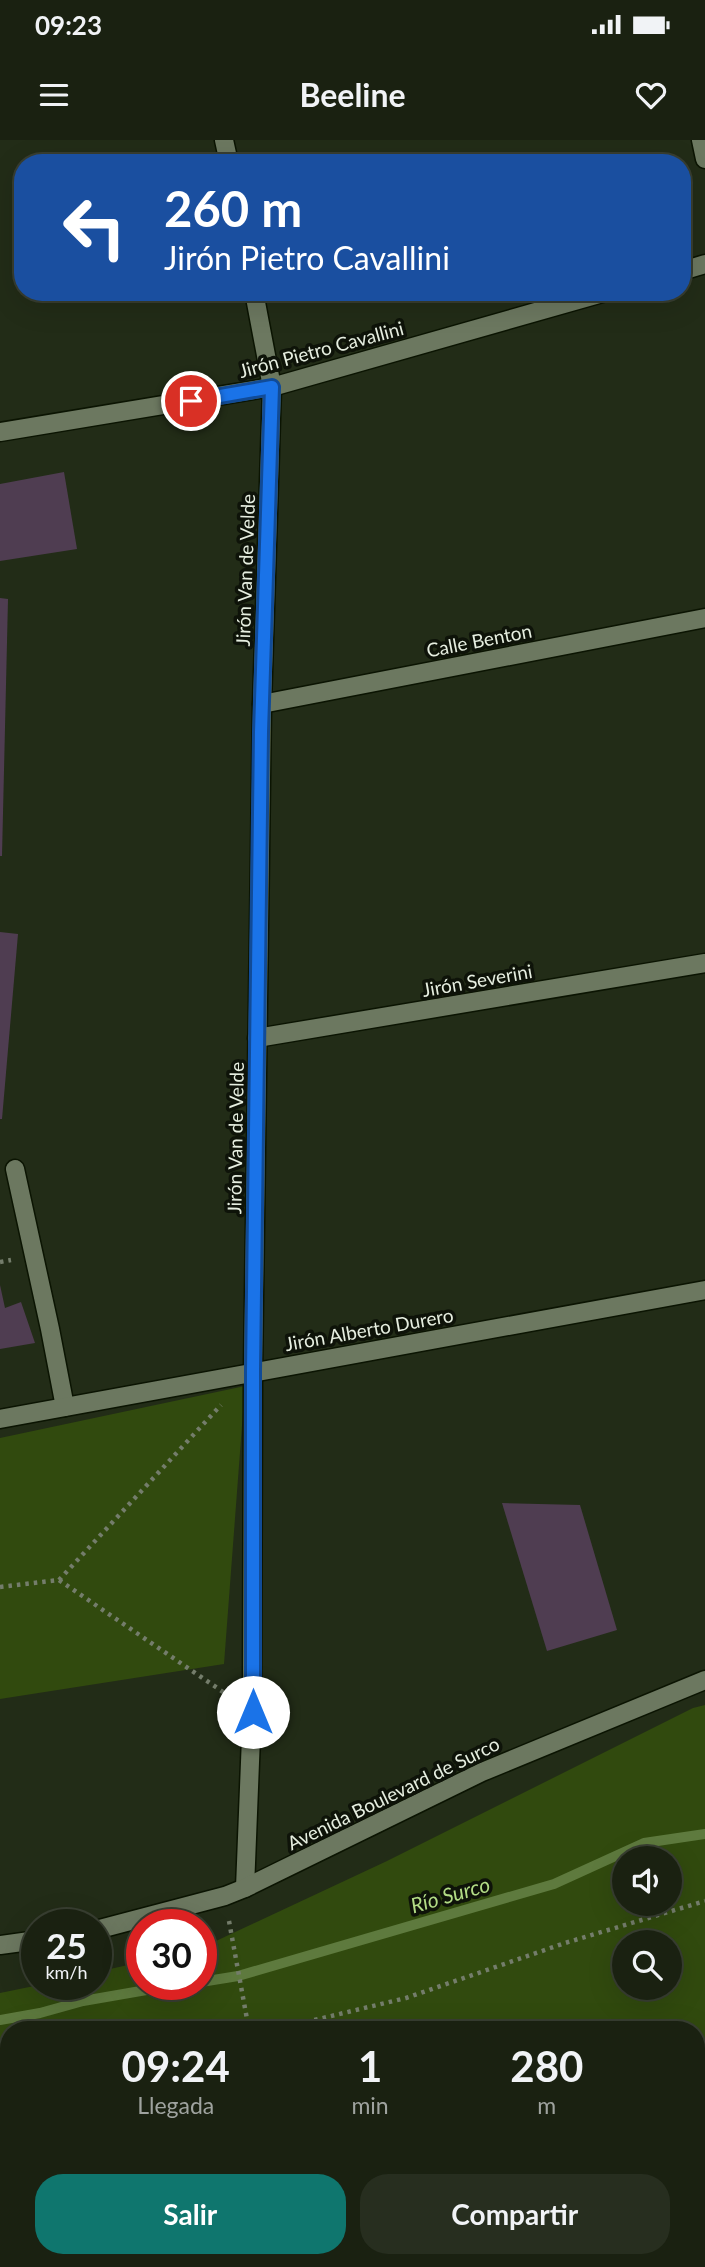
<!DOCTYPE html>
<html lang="es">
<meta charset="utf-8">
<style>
:root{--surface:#1a2111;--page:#272e1f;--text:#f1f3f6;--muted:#9fa39f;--line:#383e31;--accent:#0f766e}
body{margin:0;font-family:Lato,sans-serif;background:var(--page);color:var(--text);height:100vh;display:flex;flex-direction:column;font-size:26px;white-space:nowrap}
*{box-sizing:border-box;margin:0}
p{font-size:23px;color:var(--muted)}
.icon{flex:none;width:38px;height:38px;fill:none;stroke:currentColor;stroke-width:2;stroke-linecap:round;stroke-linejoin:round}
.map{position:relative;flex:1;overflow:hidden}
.details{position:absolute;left:0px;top:1881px;width:705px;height:247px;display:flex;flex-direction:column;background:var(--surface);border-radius:28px 28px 0 0;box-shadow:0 7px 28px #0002,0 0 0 2px var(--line)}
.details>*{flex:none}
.banner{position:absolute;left:14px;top:14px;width:677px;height:147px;border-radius:28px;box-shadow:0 7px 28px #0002,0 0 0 2px var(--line);background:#1a4fa0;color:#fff;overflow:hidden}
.fabs{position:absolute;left:612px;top:1706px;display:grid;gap:14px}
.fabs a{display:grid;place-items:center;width:70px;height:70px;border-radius:50%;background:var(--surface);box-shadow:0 7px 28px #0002,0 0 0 2px var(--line);font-size:35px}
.speed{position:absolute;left:21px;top:1769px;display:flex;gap:14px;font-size:35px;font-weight:700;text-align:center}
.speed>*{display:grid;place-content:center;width:91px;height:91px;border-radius:50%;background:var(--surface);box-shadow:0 7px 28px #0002,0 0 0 2px var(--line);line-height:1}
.speed small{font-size:18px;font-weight:400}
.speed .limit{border:10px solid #d22;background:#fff;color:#111}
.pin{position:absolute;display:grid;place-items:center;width:60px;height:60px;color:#fff;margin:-30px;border:4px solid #fff;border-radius:50%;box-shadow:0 2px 7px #0007}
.me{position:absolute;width:77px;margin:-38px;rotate:0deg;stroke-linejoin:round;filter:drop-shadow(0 0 5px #0008)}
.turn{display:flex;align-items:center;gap:24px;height:147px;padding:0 35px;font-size:32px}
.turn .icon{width:91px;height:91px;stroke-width:2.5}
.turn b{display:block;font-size:49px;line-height:60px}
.eta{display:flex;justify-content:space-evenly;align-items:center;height:119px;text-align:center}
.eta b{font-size:42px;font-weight:700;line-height:49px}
.cta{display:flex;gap:14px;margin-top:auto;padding:14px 35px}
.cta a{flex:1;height:80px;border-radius:28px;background:var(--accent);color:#fff;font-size:28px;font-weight:700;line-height:80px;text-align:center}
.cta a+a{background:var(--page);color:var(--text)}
.status{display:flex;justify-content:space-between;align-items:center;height:49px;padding:0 35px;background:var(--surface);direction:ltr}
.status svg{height:19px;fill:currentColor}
header{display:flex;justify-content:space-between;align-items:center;height:91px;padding:0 35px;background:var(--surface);font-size:32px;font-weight:700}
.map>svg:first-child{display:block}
</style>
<div class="status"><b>09:23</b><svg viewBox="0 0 49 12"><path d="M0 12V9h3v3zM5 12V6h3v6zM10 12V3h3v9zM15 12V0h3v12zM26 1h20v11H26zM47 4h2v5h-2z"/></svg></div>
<header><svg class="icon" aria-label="menu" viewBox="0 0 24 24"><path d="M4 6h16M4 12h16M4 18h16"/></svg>Beeline<svg class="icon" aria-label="heart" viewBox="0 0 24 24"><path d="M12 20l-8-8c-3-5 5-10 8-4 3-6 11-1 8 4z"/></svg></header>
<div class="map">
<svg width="705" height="2127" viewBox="0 0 705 2127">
<rect width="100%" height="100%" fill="#222c17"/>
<g fill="#314a0e" fill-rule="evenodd">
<polygon points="245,1246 224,1524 0,1559 0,1298"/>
<path d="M705,1565V1916H697L696,1890H9V2081L0,2084V1853L39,1845L96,1844V1832L142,1822V1844H201V1808L387,1721L693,1568ZM625,1718H670V1764H625ZM625,1802H670V1848H625Z"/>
</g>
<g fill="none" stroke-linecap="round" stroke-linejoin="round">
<g stroke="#5e7a3e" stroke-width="10">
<polyline points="201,1842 238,1836 554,1744 644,1703 705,1694"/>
<polyline points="0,1880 40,1873 83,1861 181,1844"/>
</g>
</g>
<g fill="#4f3d51">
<polygon points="64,332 77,409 0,421 0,344"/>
<polygon points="0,458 8,459 2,716 0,716"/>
<polygon points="0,792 18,794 2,979 0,979"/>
<polygon points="0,1145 5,1168 21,1162 35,1203 0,1209"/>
<polygon points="502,1363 580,1365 617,1490 547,1511"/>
<polygon points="128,2119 199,2119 202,2127 120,2127 119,2122"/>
<polygon points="377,2119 453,2119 456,2127 380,2127"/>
</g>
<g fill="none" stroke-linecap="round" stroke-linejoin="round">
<defs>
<polyline id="lane" points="15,1029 50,1189 65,1267"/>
<g id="street">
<polyline points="224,0 229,23"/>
<polyline points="701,0 705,19"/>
<polyline points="682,131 705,124"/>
<polyline points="0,292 272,247 606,152"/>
<polyline points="262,564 705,478"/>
<polyline points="257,898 705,823"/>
<polyline points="0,1279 705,1150"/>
<polyline points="245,1748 252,1572 253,1231 262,564 272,247 254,152"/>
<polyline points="269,2119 272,2127"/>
</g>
<g id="secondary">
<polyline points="96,1790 225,1756 245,1748 482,1632 705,1540"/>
<polyline points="0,1805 37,1800"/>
<polyline points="696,1949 705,1949"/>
<polyline points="0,2098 9,2095"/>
</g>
</defs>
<use href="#lane" stroke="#0b1402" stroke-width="21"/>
<use href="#street" stroke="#0b1402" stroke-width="21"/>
<use href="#secondary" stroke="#0b1402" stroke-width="21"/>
<g stroke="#747d6b" stroke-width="4.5" stroke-dasharray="3.5 5" stroke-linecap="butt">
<polyline points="0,1122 11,1120"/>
<polyline points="59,1440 221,1265"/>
<polyline points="0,1447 59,1440 226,1554"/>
<polyline points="229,1781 249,1890"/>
<polyline points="273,1890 406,1858 565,1803 705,1761"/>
<polyline points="0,1981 9,1980"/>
</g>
<use href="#lane" stroke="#6c7860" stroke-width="18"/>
<use href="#street" stroke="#6c7860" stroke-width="18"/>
<use href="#secondary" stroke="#6c7860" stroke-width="18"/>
</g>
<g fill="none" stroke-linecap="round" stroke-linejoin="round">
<defs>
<polyline id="route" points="191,261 272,247 261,592 253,1231 253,1572"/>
</defs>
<use href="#route" stroke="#114b97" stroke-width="18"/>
<use href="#route" stroke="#1a73e8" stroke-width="12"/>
</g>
<g text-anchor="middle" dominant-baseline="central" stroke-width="7" stroke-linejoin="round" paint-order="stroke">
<g font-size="19" fill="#e6eee0" stroke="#0e1309">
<text transform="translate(321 209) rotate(-15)">Jirón Pietro Cavallini</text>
<text transform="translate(245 430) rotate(-88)">Jirón Van de Velde</text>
<text transform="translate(479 500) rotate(-11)">Calle Benton</text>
<text transform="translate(477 840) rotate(-10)">Jirón Severini</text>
<text transform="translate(235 998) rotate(-89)">Jirón Van de Velde</text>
<text transform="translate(369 1189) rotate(-10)">Jirón Alberto Durero</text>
<text transform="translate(393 1653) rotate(-26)">Avenida Boulevard de Surco</text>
</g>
<g font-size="21" font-style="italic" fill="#b2dc85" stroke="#0e1309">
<text transform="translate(450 1754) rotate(-16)">Río Surco</text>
</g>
</g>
</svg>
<div class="fabs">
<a><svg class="icon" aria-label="sound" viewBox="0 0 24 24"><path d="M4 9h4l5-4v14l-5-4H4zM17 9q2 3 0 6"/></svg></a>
<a><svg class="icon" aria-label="search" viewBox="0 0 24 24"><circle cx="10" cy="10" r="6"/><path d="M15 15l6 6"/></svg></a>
</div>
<div class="speed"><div>25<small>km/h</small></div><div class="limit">30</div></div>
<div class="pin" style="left:191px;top:261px;background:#d93025"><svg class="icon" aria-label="arrive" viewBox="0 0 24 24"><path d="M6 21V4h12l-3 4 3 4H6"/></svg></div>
<svg class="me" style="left:253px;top:1572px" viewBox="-20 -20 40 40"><circle r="19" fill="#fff"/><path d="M0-13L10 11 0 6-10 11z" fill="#1a73e8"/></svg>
<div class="banner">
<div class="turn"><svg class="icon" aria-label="left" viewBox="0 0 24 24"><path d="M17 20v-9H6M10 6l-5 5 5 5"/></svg><div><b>260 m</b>Jirón Pietro Cavallini</div></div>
</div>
<section class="details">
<div class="eta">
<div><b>09:24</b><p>Llegada</p></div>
<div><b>1</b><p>min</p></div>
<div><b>280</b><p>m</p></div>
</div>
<div class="cta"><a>Salir</a><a>Compartir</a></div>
</section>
</div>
